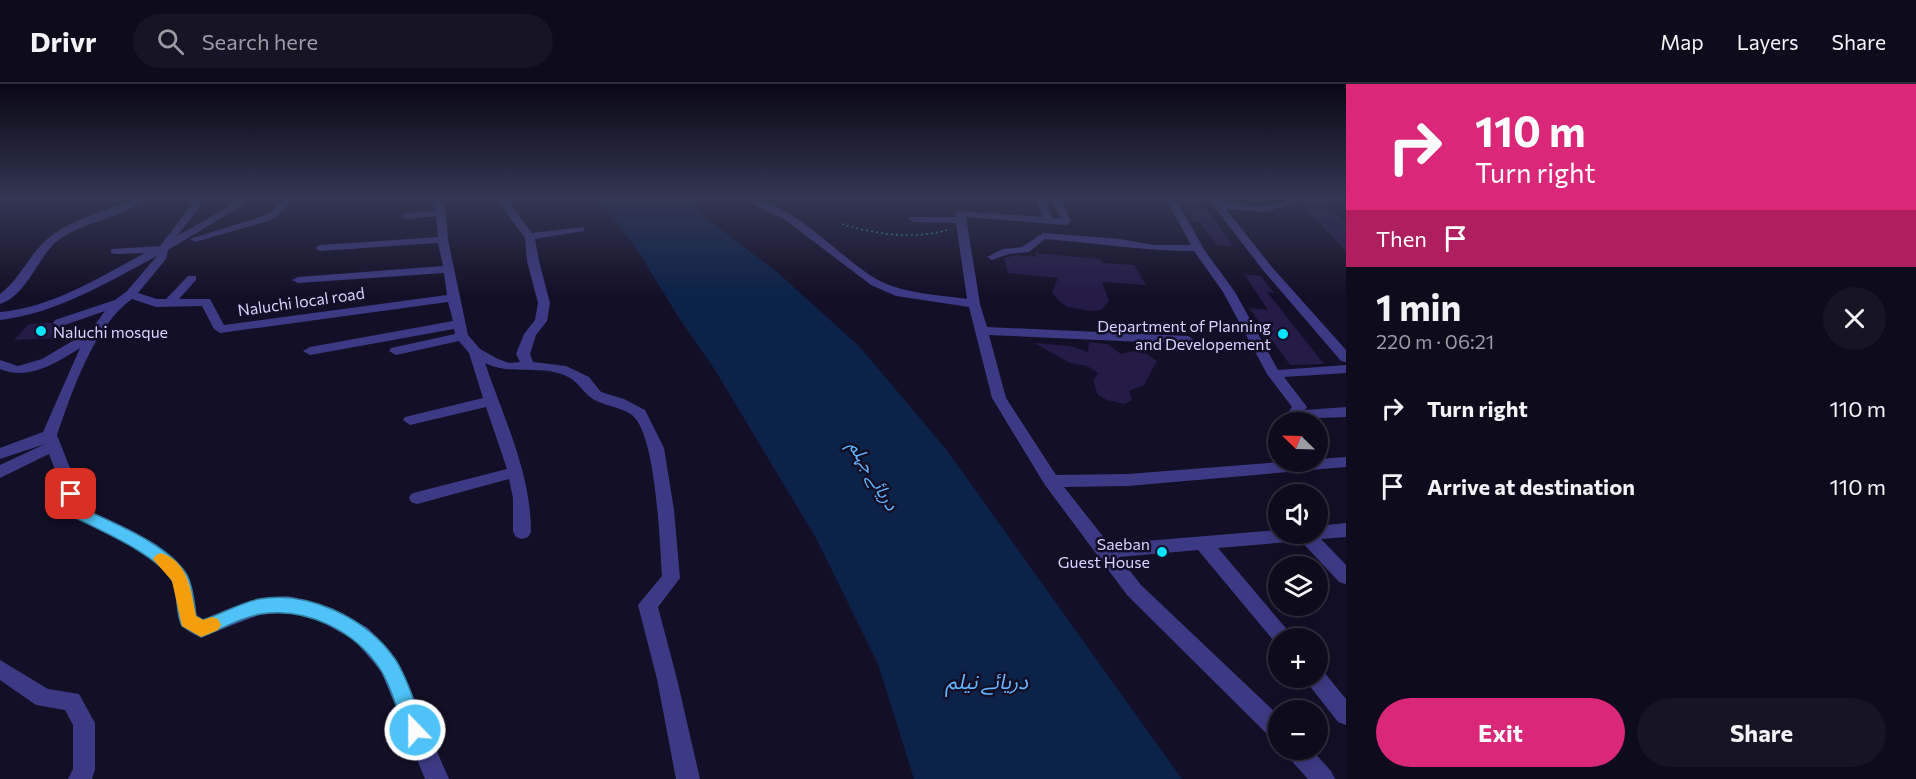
<!DOCTYPE html>
<meta charset="utf-8">
<style>
:root{--surface:#0e0b1c;--page:#171425;--text:#f1f3f6;--muted:#9b9ba3;--line:#2e2b3b;--accent:#db2777}
body{margin:0;font-family:Commissioner,"Noto Sans Arabic",sans-serif;background:var(--page);color:var(--text);height:100vh;display:flex;flex-direction:column;font-size:22px;white-space:nowrap}
*{box-sizing:border-box;margin:0}
p{font-size:20px;color:var(--muted)}
.icon{flex:none;width:33px;height:33px;fill:none;stroke:currentColor;stroke-width:2;stroke-linecap:round;stroke-linejoin:round}
.map{position:relative;flex:1;overflow:hidden}
.drawer{display:flex;flex-direction:column;background:var(--surface);width:570px}
.drawer>*{flex:none}
.hud{background:#db2777;color:#fff;overflow:hidden}
.needle{width:39px;rotate:293deg}
.tools{position:absolute;left:1268px;top:328px;display:grid;gap:12px}
.tools a{display:grid;place-items:center;width:60px;height:60px;border-radius:50%;background:var(--surface);box-shadow:0 3px 15px #0003,0 0 0 2px var(--line);font-size:30px}
.pin{position:absolute;display:grid;place-items:center;width:51px;height:51px;color:#fff;margin:-26px;border-radius:12px;box-shadow:0 3px 9px #0006}
.me{position:absolute;width:66px;margin:-33px;rotate:338deg;stroke-linejoin:round;filter:drop-shadow(0 0 4px #0008)}
.turn{display:flex;align-items:center;gap:21px;height:126px;padding:0 30px;font-size:27px}
.turn .icon{width:78px;height:78px;stroke-width:2.5}
.turn b{display:block;font-size:42px;line-height:51px}
.then{display:flex;align-items:center;height:57px;padding:0 30px;background:#0003;gap:12px;font-size:22px}
.round{display:grid;place-items:center;flex:none;width:63px;height:63px;border-radius:32px;background:var(--page)}
.headline{display:flex;align-items:center;justify-content:space-between;height:102px;padding:0 30px}
h1{font-size:36px;font-weight:700;line-height:45px}
.button{display:flex;gap:12px;margin-top:auto;padding:12px 30px}
.button a{flex:1;height:69px;border-radius:36px;background:var(--accent);color:#fff;font-size:24px;font-weight:700;line-height:69px;text-align:center}
.button a+a{background:var(--page);color:var(--text)}
ul{padding:0;list-style:none}
li{display:flex;align-items:center;gap:18px;height:78px;padding:0 30px}
li div{flex:1}
li b{display:block;font-size:22px}
li em{font-style:normal}
header{display:flex;align-items:center;gap:36px;box-sizing:border-box;height:84px;padding:0 30px;background:var(--surface);border-bottom:2px solid var(--line)}
header strong{font-size:28px}
nav{display:flex;gap:33px;margin-inline-start:auto;font-size:21px}
.search{width:420px;height:54px;background:var(--page);display:flex;align-items:center;gap:15px;box-sizing:border-box;padding:0 21px;border-radius:33px;color:var(--muted);font-size:22px}
main{display:flex;flex:1;min-height:0}
.map>svg:first-child{display:block}
</style>
<header>
<strong>Drivr</strong>
<div class="search"><svg class="icon" aria-label="search" viewBox="0 0 24 24"><circle cx="10" cy="10" r="6"/><path d="M15 15l6 6"/></svg>Search here</div>
<nav><a>Map</a><a>Layers</a><a>Share</a></nav>
</header>
<main>
<div class="map">
<svg width="1346" height="695" viewBox="0 0 1346 695">
<rect width="100%" height="100%" fill="#130f26"/>
<polygon fill="#0c2248" points="599,115 687,115 707,135 777,188 859,262 946,365 1182,695 914,695 878,580 816,454 715,286 679,234 638,167"/>
<g fill="#241b47">
<polygon points="1178,115 1200,115 1234,163 1217,161 1199,138 1192,137"/>
<polygon points="1296,115 1322,115 1346,139 1346,167"/>
<polygon points="1035,169 1101,175 1103,179 1134,181 1146,201 1102,198 1109,217 1101,226 1090,227 1068,223 1059,217 1052,208 1058,194 1008,189 1004,174 1017,171 1037,173"/>
<polygon points="1244,190 1261,192 1274,209 1267,208 1324,280 1290,281 1249,224 1268,226"/>
<polygon points="51,239 58,245 64,244 54,254 14,256 29,240"/>
<polygon points="1089,258 1107,260 1121,270 1134,267 1147,270 1157,277 1144,301 1129,307 1132,316 1124,320 1107,316 1098,311 1093,297 1098,289 1087,282 1070,279 1034,259 1070,262 1088,268"/>
</g>
<g fill="none" stroke-linecap="round" stroke-linejoin="round">
<path stroke="#2fb8b0" stroke-width="1.5" stroke-dasharray="2 3" stroke-linecap="butt" d="M842,140C874,150 914,156 947,146"/>
<g fill="#3d3a85" fill-rule="evenodd">
<path d="M133,115H145C122,135 82,137 56,158C37,175 26,212 0,220V210C19,196 28,173 45,157C69,135 105,128 133,115Z"/>
<path d="M196,115H206L177,152L242,115H253L168,166L166,175L138,209L157,215H166L188,192H196V196L179,215H210L224,241L447,211L444,189L298,199L292,196L298,193L443,182L438,159L320,167L315,164L320,161L438,153L436,132L406,135L401,132L406,129L435,127L431,115H441L446,129L448,156L468,251L480,265L498,275L509,279L520,278L516,270L524,250L535,236L538,219L527,177L525,154L500,120L504,115H522L510,120L532,149L584,143V147L535,155L539,177L550,219L547,237L536,251L530,270L533,278L566,282L589,293L601,308L624,315L645,326L664,364L674,426L680,494L658,523L677,595L700,695H676L657,595L638,521L662,492C660,461 656,349 632,331C620,322 601,322 590,313C578,302 576,294 558,289C533,282 509,291 485,279C504,335 531,389 531,448L528,453L522,455L516,453L513,448V414L509,395L417,420L411,418L409,414L411,410L417,408L507,385L486,323L410,341L403,336L405,333L483,314L469,269L459,257L396,271L389,267L391,264L455,250L454,245L310,271L303,267L310,263L453,237L448,218L220,249L214,245L202,222L156,223L132,215C94,242 72,307 57,351L86,425C117,440 174,461 189,495C194,506 195,519 197,532L203,536L258,515L288,512L332,524L368,544L396,575L449,695H425L381,587L354,556L320,537L288,528L259,531L201,553C166,541 184,521 171,496C156,469 100,447 73,433L49,370L0,394V381L45,360L0,375V364L43,348L80,264C56,279 29,297 0,285V276L18,282L42,275L91,246L105,227L59,243L53,239L55,236L115,216L127,207L157,172C108,198 55,230 0,236V228C51,224 100,193 145,169L115,170L111,169V165L160,162Z"/>
<polygon points="283,115 293,115 279,131 268,137 195,158 190,155 260,133 273,127"/>
<path d="M741,115C790,111 841,178 882,198C908,210 939,211 967,215L956,139L914,138L909,135L910,133H955L956,128L960,127L1042,133L1036,115H1046L1052,134H1060L1052,115H1062L1071,138L1066,141L966,133L980,220L987,243L1188,252L1194,256L1188,260L989,251L1006,314L1056,391L1128,390L1280,378H1317V375L1346,373V383L1128,402L1064,403L1109,460L1278,446V450H1317V442L1346,439V453L1321,455L1346,481V500L1339,498L1301,457L1218,464L1290,549L1293,555H1278V562L1198,466L1119,473L1141,501L1278,631V657L1270,653L1127,511L1045,401L992,314L969,223L896,212L871,201L784,135Z"/>
<path d="M1166,115H1176L1205,167L1235,208L1278,286L1346,281V289L1284,293L1307,323L1305,326L1346,323V333L1288,335L1286,332L1292,323L1267,290L1223,208L1194,167C1144,167 1095,159 1045,155L1029,168L1009,170L992,176L987,173L1003,165L1022,163L1043,149L1120,155L1154,161H1191Z"/>
<polygon points="1208,115 1255,122 1274,121 1285,117 1283,115 1294,116 1294,120 1264,128 1226,125 1271,182 1346,266 1346,278 1341,277 1263,186"/>
<polygon points="0,576 48,605 79,610 95,639 95,685 92,695 68,695 73,685 73,641 65,626 36,621 0,596"/>
<polygon points="1317,585 1323,587 1346,615 1346,641 1338,638 1309,601 1306,594 1317,594"/>
<polygon points="1286,666 1312,666 1331,687 1335,695 1308,695 1289,674"/>
</g>
</g>
<linearGradient id="sky" x2="0" y2="1"><stop stop-color="#0a0815"/><stop offset="0.54" stop-color="#333752"/><stop offset="1" stop-color="#333752" stop-opacity="0"/></linearGradient>
<rect width="1346" height="212" fill="url(#sky)"/>
<path fill="#4fc3f7" stroke="#337fa1" stroke-width="1.5" d="M71,404L77,406L86,426C116,440 169,461 187,491C193,502 194,520 196,532L203,536C221,530 240,519 259,515C307,506 367,534 395,575C407,592 417,626 425,646L422,653L415,656L408,653C399,633 392,603 380,585C355,547 307,523 261,530C241,533 220,546 201,553L182,542C175,528 179,509 172,496C156,470 101,447 74,433L64,410L66,406Z"/>
<path fill="#f59e0b" d="M161,469C189,478 191,508 196,532L203,536L212,533L218,535L221,541L218,546L201,553L182,542L172,497L153,475L156,471Z"/>
<g fill="#00e5ff" stroke="#130f26" stroke-width="2">
<circle cx="41" cy="247" r="6"/>
<circle cx="1283" cy="250" r="6"/>
<circle cx="1162" cy="468" r="6"/>
</g>
<g text-anchor="middle" dominant-baseline="central" stroke-width="5" stroke-linejoin="round" paint-order="stroke">
<g font-size="16" fill="#d9d4ff" stroke="#130f26">
<text transform="translate(301 217) rotate(-8)">Naluchi local road</text>
</g>
<g font-size="16" fill="#d9d4ff" stroke="#130f26" text-anchor="end">
<text x="1271" y="241">Department of Planning<tspan x="1271" dy="18">and Developement</tspan></text>
<text x="53" y="247" text-anchor="start">Naluchi mosque</text>
<text x="1150" y="459">Saeban<tspan x="1150" dy="18">Guest House</tspan></text>
</g>
<g font-size="18" font-style="italic" fill="#62b6ff" stroke="#130f26">
<text transform="translate(874 391) rotate(59)">دریائے جہلم</text>
</g>
<g font-size="21" font-style="italic" fill="#62b6ff" stroke="#130f26">
<text x="987" y="596">دریائے نیلم</text>
</g>
</g>
</svg>
<div class="tools">
<a><svg class="needle" viewBox="-14 -14 28 28"><path d="M0-13l5 13h-10z" fill="#e53935"/><path d="M0 13l5-13h-10z" fill="#9b9ba3"/></svg></a>
<a><svg class="icon" aria-label="sound" viewBox="0 0 24 24"><path d="M4 9h4l5-4v14l-5-4H4zM17 9q2 3 0 6"/></svg></a>
<a><svg class="icon" aria-label="layers" viewBox="0 0 24 24"><path d="M12 4l9 5-9 5-9-5zM3 14l9 5 9-5"/></svg></a>
<a>+</a>
<a>−</a>
</div>
<div class="pin" style="left:71px;top:410px;background:#d93025"><svg class="icon" aria-label="arrive" viewBox="0 0 24 24"><path d="M6 21V4h12l-3 4 3 4H6"/></svg></div>
<svg class="me" style="left:415px;top:646px" viewBox="-20 -20 40 40"><circle r="17" fill="#4fc3f7" stroke="#fff" stroke-width="3"/><path d="M0-11L8 9 0 5-8 9z" fill="#fff"/></svg>
</div>
<section class="drawer">
<div class="hud">
<div class="turn"><svg class="icon" aria-label="right" viewBox="0 0 24 24"><path d="M7 20v-9h11M14 6l5 5-5 5"/></svg><div><b>110 m</b>Turn right</div></div>
<div class="then">Then<svg class="icon" aria-label="arrive" viewBox="0 0 24 24"><path d="M6 21V4h12l-3 4 3 4H6"/></svg></div>
</div>
<div class="headline"><div><h1>1 min</h1><p>220 m · 06:21</p></div><a class="round"><svg class="icon" aria-label="close" viewBox="0 0 24 24"><path d="M6 6l12 12M18 6L6 18"/></svg></a></div>
<ul>
<li><svg class="icon" aria-label="right" viewBox="0 0 24 24"><path d="M7 20v-9h11M14 6l5 5-5 5"/></svg><div><b>Turn right</b></div><em>110 m</em></li>
<li><svg class="icon" aria-label="arrive" viewBox="0 0 24 24"><path d="M6 21V4h12l-3 4 3 4H6"/></svg><div><b>Arrive at destination</b></div><em>110 m</em></li>
</ul>
<div class="button"><a>Exit</a><a>Share</a></div>
</section>
</main>
